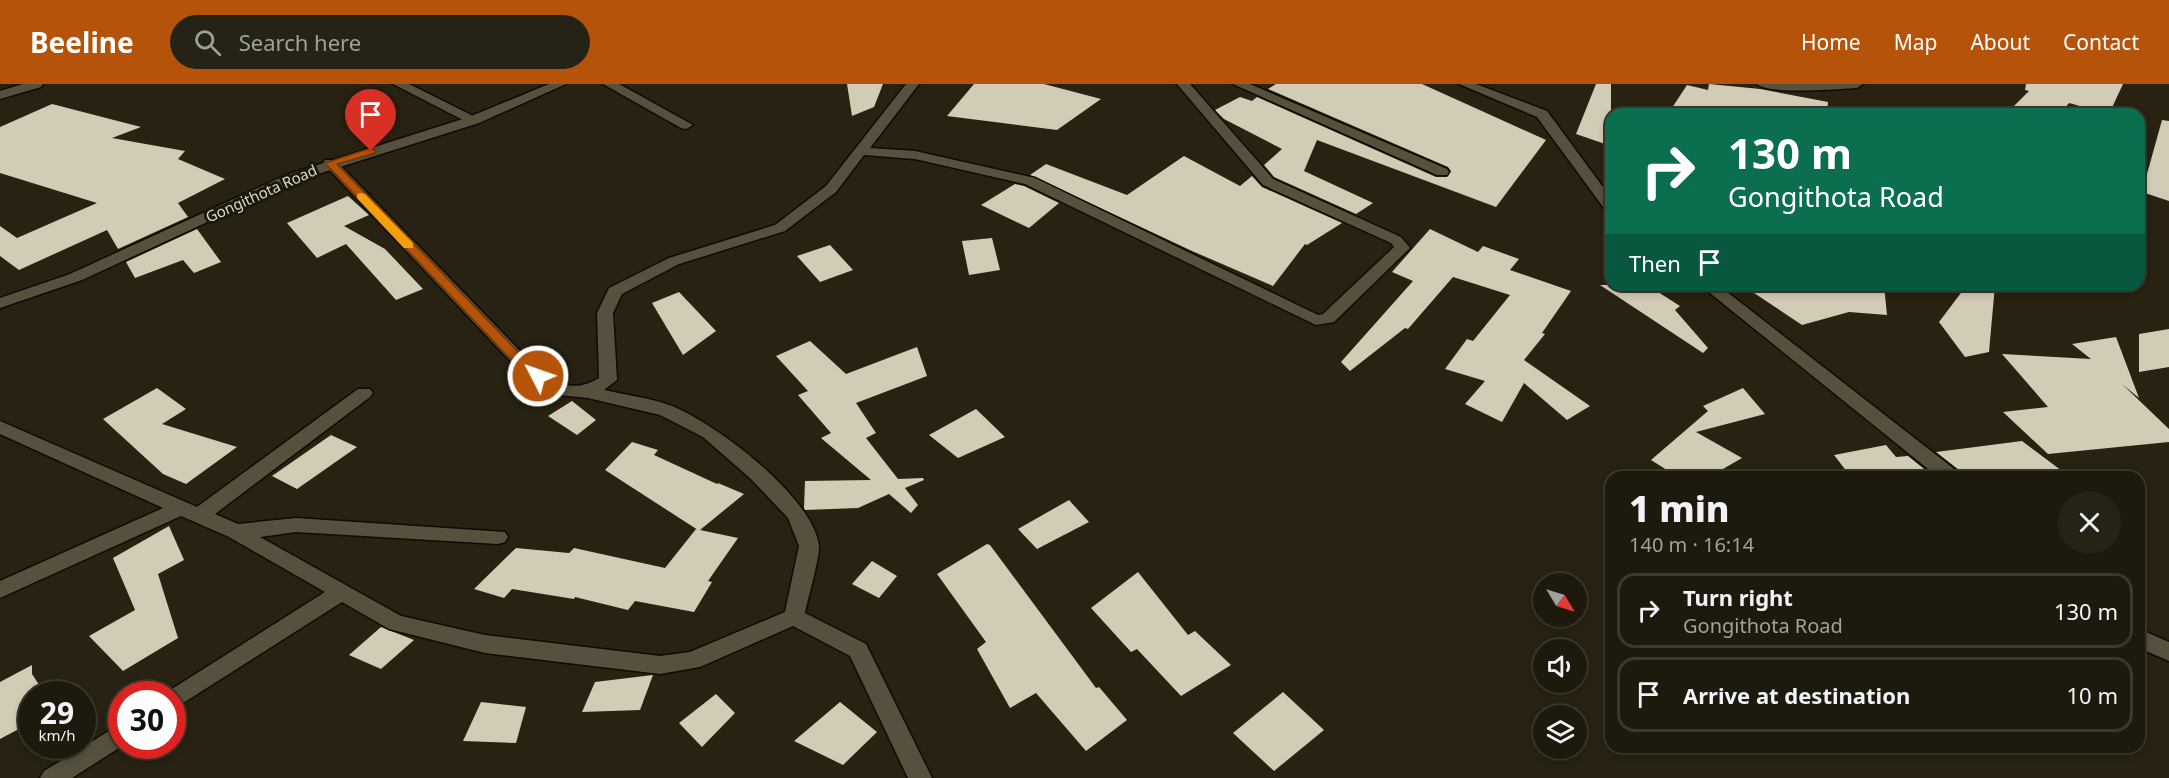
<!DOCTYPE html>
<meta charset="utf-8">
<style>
:root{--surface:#1d1a0d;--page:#252316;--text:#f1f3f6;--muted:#a0a19d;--line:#3b382e;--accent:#b45309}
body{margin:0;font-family:"Noto Sans",sans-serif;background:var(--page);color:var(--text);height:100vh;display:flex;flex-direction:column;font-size:22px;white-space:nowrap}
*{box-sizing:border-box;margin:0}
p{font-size:20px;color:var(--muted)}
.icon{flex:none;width:33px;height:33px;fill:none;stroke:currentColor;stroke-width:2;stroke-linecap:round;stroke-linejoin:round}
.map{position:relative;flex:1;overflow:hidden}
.side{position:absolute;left:1605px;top:387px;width:540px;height:282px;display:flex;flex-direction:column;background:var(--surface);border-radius:18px;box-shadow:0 3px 9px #0003,0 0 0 2px var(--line)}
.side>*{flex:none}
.hud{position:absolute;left:1605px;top:24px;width:540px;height:183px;border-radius:18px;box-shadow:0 3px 9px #0003,0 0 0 2px var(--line);background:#0b6e4f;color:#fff;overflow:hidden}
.needle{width:39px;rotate:128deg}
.fabs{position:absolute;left:1533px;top:489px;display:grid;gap:12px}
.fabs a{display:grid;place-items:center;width:54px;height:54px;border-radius:50%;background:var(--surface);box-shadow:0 3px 9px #0003,0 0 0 2px var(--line);font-size:30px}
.speed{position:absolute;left:18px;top:597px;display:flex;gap:12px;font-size:30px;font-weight:700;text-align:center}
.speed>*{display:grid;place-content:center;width:78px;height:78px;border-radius:50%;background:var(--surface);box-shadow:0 3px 9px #0003,0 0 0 2px var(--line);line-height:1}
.speed small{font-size:15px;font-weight:400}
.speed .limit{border:9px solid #d22;background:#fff;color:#111}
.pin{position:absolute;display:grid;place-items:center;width:51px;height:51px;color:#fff;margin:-62px -26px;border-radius:50% 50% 50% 0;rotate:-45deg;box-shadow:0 0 6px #0007}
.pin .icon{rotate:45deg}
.me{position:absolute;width:66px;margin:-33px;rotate:311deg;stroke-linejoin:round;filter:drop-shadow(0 0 4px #0008)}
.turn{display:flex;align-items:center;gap:21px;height:126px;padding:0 24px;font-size:27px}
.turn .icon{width:78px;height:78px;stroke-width:2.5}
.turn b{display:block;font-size:42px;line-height:51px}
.then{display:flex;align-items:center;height:57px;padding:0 24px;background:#0003;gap:12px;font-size:22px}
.round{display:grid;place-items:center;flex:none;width:63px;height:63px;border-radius:32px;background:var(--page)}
.overview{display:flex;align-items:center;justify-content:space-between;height:102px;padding:0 24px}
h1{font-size:36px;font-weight:800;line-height:45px}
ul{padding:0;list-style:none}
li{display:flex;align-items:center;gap:18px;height:75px;margin:0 12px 9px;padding:0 12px;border:3px solid var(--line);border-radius:18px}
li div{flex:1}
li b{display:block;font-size:22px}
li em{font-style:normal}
header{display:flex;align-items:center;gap:36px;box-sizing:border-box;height:84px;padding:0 30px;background:var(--accent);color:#fff}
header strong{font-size:28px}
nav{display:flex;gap:33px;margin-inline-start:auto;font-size:21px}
.search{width:420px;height:54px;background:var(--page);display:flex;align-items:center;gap:15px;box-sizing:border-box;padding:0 21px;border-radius:33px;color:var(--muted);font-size:22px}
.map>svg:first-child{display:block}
</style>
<header>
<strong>Beeline</strong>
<div class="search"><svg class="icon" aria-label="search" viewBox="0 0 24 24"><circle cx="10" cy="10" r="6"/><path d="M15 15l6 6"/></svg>Search here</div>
<nav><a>Home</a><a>Map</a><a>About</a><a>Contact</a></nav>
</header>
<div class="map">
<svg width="2169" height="694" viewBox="0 0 2169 694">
<rect width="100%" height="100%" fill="#272211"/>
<g fill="#d2ccb7">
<polygon points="847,0 883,0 874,23 852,32"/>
<polygon points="974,0 1044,0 1101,15 1057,46 947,32"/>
<polygon points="1276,0 1422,0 1546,56 1496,123 1317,56 1304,87 1373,119 1356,130 1274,93 1264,81 1282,65 1224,35 1215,26 1240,13 1252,17 1257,13 1436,93 1447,93 1451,87 1448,83 1268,5"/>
<polygon points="1596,0 1611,0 1611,62 1576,50"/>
<polygon points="1709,0 1760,5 1828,18 1827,30 1668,30 1687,1 1708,6"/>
<polygon points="2026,0 2123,0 2109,30 2069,19 2060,30 2006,30 2029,7 2025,6"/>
<polygon points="52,20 141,43 112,54 185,67 178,75 225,95 178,119 188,133 118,165 107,146 19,186 0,172 0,142 17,154 97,119 0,89 0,43"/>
<polygon points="2162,36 2169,37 2169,117 2142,108"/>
<polygon points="1184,72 1240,102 1252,92 1262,103 1342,139 1307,161 1305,160 1273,202 1192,167 1030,91 1046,80 1127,111"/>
<polygon points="1015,100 1024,102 1059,119 1029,144 981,121"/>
<polygon points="348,112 369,131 344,142 385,165 423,205 396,216 346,160 317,174 287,139"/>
<polygon points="197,145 221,178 194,189 183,176 135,194 126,178"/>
<polygon points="1430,145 1478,168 1483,162 1519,175 1510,186 1571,207 1542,249 1545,250 1524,276 1590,322 1567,336 1524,299 1502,338 1465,320 1485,297 1445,285 1467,255 1473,257 1510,211 1453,193 1408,245 1405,244 1350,287 1341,278 1413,197 1392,188"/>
<polygon points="992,154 1000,186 969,191 962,157"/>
<polygon points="830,161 853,186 820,198 797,172"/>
<polygon points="1600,201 1647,201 1680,222 1675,226 1708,264 1703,269"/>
<polygon points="1742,201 1884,201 1887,231 1849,228 1802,241"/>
<polygon points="1967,201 1995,201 1989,268 1965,273 1939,238"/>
<polygon points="679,208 716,247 683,271 652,219"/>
<polygon points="2169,245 2169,283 2139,288 2139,250"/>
<polygon points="2116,253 2139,314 2122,300 2169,345 2169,358 2048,370 2003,328 2048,323 2002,270 2091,275 2072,260"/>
<polygon points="810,257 846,290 917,263 927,292 856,319 876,349 866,354 898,395 923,394 924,396 905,404 918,421 911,429 889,410 858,424 805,426 804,424 805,397 871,396 821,354 831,349 798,311 808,307 776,272"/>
<polygon points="157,304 186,325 162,340 237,363 186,400 163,390 103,335"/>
<polygon points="1743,304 1765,330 1696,348 1742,374 1709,393 1678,393 1651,376 1708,327 1703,322"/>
<polygon points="572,317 596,336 577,351 548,332"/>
<polygon points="976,325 1005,353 958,374 929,351"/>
<polygon points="331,351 357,363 297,405 272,392"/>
<polygon points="2022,357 2070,393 1962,393 1959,386 1936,368"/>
<polygon points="632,358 658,366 654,371 717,400 718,399 744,410 700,446 738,454 708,497 712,498 694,528 635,517 628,526 575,513 574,515 512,505 504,514 474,505 516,464 569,469 574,464 665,484 696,445 698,446 605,386"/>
<polygon points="1886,361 1896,373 1908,372 1934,393 1851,393 1834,371"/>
<polygon points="1069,416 1089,438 1037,465 1018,445"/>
<polygon points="169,442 184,476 158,490 178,554 123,587 89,552 135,526 113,474"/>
<polygon points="987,460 990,461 1096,604 1099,603 1127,636 1086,667 1036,609 1010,624 977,565 986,558 937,490"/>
<polygon points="872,477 897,492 879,514 852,500"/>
<polygon points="1138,488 1188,551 1195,547 1231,581 1181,612 1137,565 1131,568 1091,524"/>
<polygon points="381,543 414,556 381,585 349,571"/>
<polygon points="32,581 32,590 45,610 32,610 32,638 0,655 0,598"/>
<polygon points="653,591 640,626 582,628 595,598"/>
<polygon points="1283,608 1324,646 1274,687 1233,649"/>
<polygon points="716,610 735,629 702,663 679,639"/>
<polygon points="481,618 526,623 516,659 463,657"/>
<polygon points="840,618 877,648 843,681 794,657"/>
</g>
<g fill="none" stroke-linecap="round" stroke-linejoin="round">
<defs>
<g id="street">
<polygon points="23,0 43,0 41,3 0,15 0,7"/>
<polygon points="393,0 409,0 481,36 474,40 469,39"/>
<polygon points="603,0 619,0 693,41 686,45 681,44"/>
<path d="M906,0H919L870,64L915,67L1035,94L1318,231L1323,230L1394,163L1391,159L1263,101L1177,0H1190L1273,95L1401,153L1410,164L1334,238L1316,241L1025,100L915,75L864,71L836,108L785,147L679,180L622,210L613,229L617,296L604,306C626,311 651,314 672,322C716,340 811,411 819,461C820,473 808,514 805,529L866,560L932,694H908L850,572L793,542L700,583L660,590L485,569L389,545L342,518L172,626V610H164L325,508L229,453L181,432L0,514V497L163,424L0,350V337L197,423L358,305H370L373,309L370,313L215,430L238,440L296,434L505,448L508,453L505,458L498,460L296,448L260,453L401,532L485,551L660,572L690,568L785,528L799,462L788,434L751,395L703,353L660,331L588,314L549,310L515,282L323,79L325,76H335L527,274C552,294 567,313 599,294L597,229L609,204L669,174L775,141L826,102Z"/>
<polygon points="1233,0 1250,0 1447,85 1449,88 1447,91 1437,91"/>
<polygon points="1459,0 1476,0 1547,27 1611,114 1611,128 1606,127 1537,33"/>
<path d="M1757,0H1863L1857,4C1838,5 1769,11 1757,0Z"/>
<polygon points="1700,201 1718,201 1958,388 1960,393 1938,393"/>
<polygon points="2139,545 2169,558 2169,577 2139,564"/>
<polygon points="122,639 122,662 72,694 40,694 44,687"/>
</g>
<polygon id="secondary" points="549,0 566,0 479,39 296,97 82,196 0,224 0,214 70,190 286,91 469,33"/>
</defs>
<use href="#street" stroke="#100b00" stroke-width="3"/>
<use href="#secondary" stroke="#100b00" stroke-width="3"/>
<use href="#street" fill="#56513e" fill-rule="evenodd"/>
<use href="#secondary" fill="#56513e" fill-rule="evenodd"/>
</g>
<polygon fill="#b45309" stroke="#753606" stroke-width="1.5" points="371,64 376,67 375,69 337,80 525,275 543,289 545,292 543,295 534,295 516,281 325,79"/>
<polygon fill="#f59e0b" points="361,109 365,110 413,159 413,164 404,164 357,114 357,110"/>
<g text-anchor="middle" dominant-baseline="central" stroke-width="6" stroke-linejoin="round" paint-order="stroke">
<g font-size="15" fill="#dcd9ce" stroke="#1d1908">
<text transform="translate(261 109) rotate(-24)">Gongithota Road</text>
</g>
</g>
</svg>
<div class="fabs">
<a><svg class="needle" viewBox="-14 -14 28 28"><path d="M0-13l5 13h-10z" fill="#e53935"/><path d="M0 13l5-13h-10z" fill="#a0a19d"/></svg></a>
<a><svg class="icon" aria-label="sound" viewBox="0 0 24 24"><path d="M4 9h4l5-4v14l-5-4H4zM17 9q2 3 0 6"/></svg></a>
<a><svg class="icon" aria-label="layers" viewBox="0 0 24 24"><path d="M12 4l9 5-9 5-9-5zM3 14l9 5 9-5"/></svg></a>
</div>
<div class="speed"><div>29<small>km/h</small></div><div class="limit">30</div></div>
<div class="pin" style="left:371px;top:67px;background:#d93025"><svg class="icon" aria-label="arrive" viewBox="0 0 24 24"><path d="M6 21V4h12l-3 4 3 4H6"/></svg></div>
<svg class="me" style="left:538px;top:292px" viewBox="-20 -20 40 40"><circle r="17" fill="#b45309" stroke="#fff" stroke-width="3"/><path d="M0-11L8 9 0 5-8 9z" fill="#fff"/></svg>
<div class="hud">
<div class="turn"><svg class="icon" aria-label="right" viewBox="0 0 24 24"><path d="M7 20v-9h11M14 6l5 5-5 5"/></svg><div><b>130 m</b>Gongithota Road</div></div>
<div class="then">Then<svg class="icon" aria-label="arrive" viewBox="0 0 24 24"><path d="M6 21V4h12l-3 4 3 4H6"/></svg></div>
</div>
<section class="side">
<div class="overview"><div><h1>1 min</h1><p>140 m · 16:14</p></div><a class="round"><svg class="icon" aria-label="close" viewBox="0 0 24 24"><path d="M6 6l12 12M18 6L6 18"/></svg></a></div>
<ul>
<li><svg class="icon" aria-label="right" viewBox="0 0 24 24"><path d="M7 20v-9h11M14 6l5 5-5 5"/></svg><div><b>Turn right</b><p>Gongithota Road</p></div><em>130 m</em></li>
<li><svg class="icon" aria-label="arrive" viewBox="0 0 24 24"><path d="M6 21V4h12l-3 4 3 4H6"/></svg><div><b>Arrive at destination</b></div><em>10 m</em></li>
</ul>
</section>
</div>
